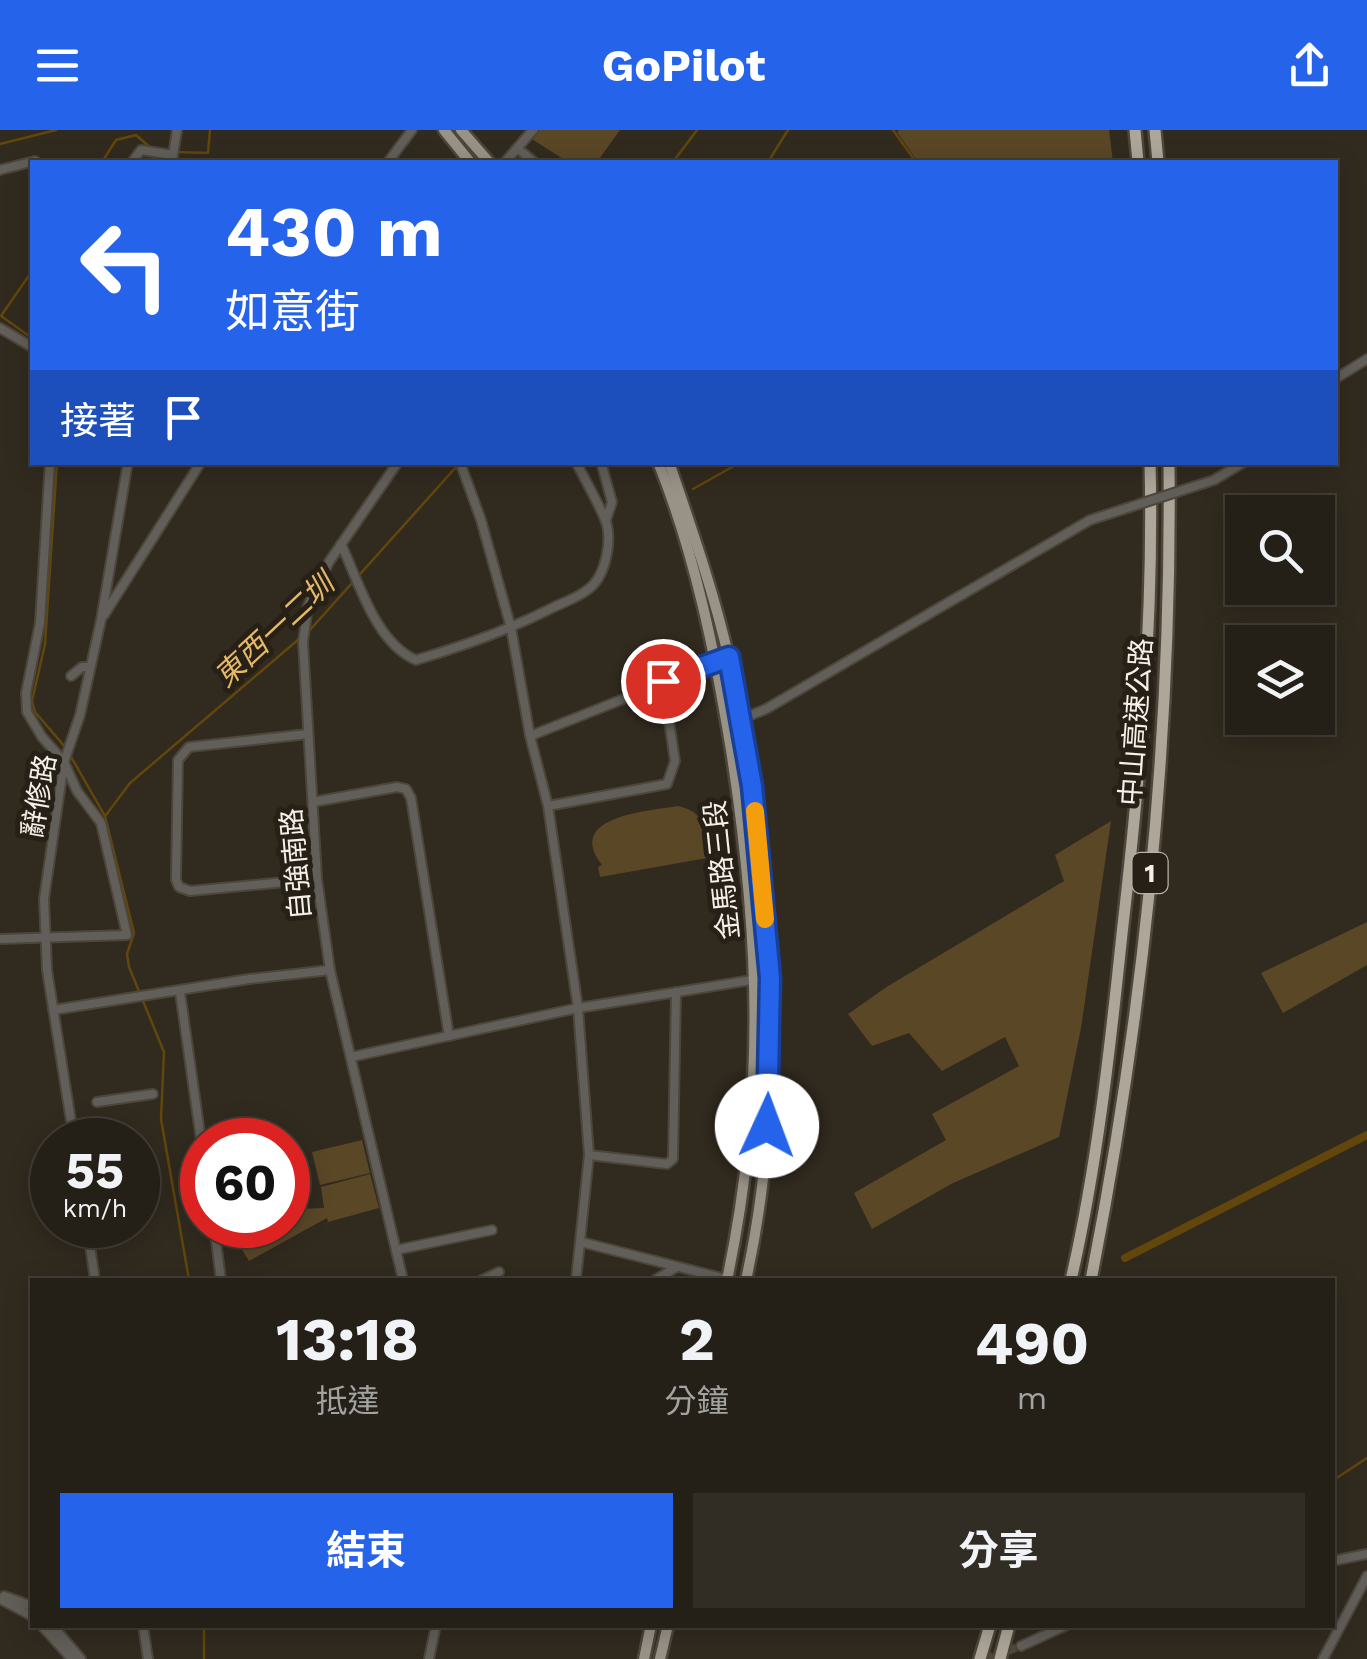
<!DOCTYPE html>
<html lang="zh-TW">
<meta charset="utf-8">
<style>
:root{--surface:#252017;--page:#312d24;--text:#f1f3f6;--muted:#a3a3a1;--line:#423e36;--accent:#2563eb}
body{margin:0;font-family:"Work Sans","Noto Sans TC",sans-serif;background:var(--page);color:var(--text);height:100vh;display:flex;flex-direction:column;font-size:38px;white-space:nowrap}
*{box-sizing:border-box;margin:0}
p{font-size:32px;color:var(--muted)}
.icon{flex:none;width:55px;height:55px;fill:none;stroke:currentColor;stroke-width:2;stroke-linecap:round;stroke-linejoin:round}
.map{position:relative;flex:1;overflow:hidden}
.sheet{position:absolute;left:30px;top:1148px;width:1305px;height:350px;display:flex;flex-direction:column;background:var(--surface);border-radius:0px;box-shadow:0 5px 25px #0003,0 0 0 2px var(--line)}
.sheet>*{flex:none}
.top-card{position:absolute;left:30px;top:30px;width:1308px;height:305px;border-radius:0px;box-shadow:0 5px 25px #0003,0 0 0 2px var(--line);background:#2563eb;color:#fff;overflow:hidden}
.buttons{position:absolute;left:1225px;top:365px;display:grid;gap:20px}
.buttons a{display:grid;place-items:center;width:110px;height:110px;border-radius:0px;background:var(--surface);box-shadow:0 5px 25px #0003,0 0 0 2px var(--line);font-size:50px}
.speed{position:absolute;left:30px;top:988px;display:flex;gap:20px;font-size:50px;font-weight:700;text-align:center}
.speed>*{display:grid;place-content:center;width:130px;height:130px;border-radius:50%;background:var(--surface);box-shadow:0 5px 25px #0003,0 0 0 2px var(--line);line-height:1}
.speed small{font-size:25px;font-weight:400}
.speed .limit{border:15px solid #d22;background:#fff;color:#111}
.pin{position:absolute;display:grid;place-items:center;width:85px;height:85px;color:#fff;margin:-42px;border:5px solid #fff;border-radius:50%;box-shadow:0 2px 10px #0007}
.me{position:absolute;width:110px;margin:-55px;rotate:2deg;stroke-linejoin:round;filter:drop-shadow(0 0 8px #0008)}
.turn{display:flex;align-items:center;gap:35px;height:210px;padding:0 30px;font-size:45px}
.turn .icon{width:130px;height:130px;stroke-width:2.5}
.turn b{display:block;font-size:70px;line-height:85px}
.then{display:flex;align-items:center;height:95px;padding:0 30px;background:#0003;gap:20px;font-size:38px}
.eta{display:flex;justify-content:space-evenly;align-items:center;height:170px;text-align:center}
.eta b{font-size:60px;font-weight:700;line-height:70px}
.cta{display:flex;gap:20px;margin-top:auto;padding:20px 30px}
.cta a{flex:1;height:115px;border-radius:0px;background:var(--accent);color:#fff;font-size:40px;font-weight:700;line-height:115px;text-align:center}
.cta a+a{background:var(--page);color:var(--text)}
header{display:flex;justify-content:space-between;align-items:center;height:130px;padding:0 30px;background:var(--accent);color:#fff;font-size:45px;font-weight:700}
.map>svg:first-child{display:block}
</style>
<header><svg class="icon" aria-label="menu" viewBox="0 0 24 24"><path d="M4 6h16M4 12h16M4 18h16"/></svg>GoPilot<svg class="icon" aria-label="share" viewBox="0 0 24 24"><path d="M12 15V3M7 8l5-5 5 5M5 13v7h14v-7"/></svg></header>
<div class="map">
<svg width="1367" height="1529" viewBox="0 0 1367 1529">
<rect width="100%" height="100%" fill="#312a1f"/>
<g fill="#5a4726">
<polygon points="537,0 620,0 597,32 568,32 530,8"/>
<polygon points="899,0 1109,0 1113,32 918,32 897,2"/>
<path d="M678,676C700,681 711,696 704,717L723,714L724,725L600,747L598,737L602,735C564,686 649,681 678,676Z"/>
<polygon points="1111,691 1081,898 1059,1007 953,1053 872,1099 854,1063 946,1010 932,984 1019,936 1005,907 942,941 909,903 872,916 848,884 888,856 1064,751 1055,725"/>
<polygon points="1367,792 1367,835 1283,883 1261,843"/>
<polygon points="362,1010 370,1043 320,1055 312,1022"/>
<polygon points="370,1044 379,1078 328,1092 327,1088 249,1131 228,1097 218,1096 288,1095 288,1075 296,1079 324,1078 321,1057"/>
</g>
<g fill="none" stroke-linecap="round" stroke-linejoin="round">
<g stroke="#62460c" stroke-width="2.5">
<polyline points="893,0 916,32"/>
<polyline points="0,14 56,0"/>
<polyline points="174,22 208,23 210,0"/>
<polyline points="102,32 116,10 136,5 152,19"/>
<polyline points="673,32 697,0"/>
<polyline points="768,32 788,0"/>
<polyline points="32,141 1,186 32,208"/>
<polyline points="57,332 45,514 32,571 35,582 66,618"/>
<polyline points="693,359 741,332"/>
<polyline points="309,501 457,336"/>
<polyline points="70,625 105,686 134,803 127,824 129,837 164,922 161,989 189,1150"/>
<polyline points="106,685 130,653 299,509"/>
<polyline points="1332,1351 1367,1328"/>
<polyline points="204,1529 204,1495"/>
</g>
<polyline stroke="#62460c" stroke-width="8" points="1125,1128 1367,1005"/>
<polyline stroke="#4e483d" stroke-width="8" stroke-dasharray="8 4" stroke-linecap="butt" points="986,1529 1021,1516"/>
<defs>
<g id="minor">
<polyline points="517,18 534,32"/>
<polyline points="132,32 141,20 173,25"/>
<polyline points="172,32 177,0"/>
<polyline points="388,32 412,0"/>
<polyline points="505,32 533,0"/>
<polyline points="0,40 35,31"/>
<polyline points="0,198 32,217"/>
<polyline points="1335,249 1367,229"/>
<polyline points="398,332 329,432 308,476 303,512 317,749 330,840 403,1150"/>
<polyline points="460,332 481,390 511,498 530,606 548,676 578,878 589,1025 576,1150"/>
<polyline points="601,332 612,372 606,390"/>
<path d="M341,414C359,452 375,512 416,530C464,516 509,500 554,477C567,471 584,465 594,454C606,440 611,413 607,395C604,383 583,346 576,332"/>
<polyline points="104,485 201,332"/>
<polyline points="71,546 82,537 90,537"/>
<polyline points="727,595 766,579 951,471"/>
<polyline points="308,604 189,617 178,630 176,750 179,757 190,761 317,749"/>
<polyline points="530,606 729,527"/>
<polyline points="313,672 397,657 406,659 411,668 449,906"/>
<polyline points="548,676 667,654 675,631 663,551"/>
<polyline points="0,809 127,805 101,693 77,661 64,632 42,607 27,582 26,563 40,493 50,332"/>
<polyline points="180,862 202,1017"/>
<polyline points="53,880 249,849 330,840"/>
<polyline points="351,927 578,878 770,847"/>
<polyline points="97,972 153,964"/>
<polyline points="74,1010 47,840 44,769 64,632 80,585 101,490 128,332"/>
<polyline points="589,1025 667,1034 673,1029 676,862"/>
<polyline points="87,1095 95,1150"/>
<polyline points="214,1095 221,1150"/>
<polyline points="581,1112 730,1150"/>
<polyline points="396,1120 492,1100"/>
<polyline points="482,1150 499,1142"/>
<polyline points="655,1150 677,1137"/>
<polyline points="1332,1431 1367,1424"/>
<polyline points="4,1466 32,1476"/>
<polyline points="0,1469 32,1486"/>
<polyline points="41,1495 72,1529"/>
<polyline points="52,1495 81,1529"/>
<polyline points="143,1495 148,1529"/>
<polyline points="1021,1516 1067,1495"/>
<polyline points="429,1529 436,1495"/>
<polyline points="1323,1529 1367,1446"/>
</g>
<g id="major">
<polyline points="444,0 470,32"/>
<polyline points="461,0 489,32"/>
<path d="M658,332C695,424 715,523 731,620C760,807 766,964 727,1150"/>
<path d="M669,332C691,397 714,462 729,529C773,721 789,957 746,1150"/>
<polyline points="644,1529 651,1495"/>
<polyline points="660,1529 668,1495"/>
</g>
<g id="highway">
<polyline points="1135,0 1138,32"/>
<polyline points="1155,0 1158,32"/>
<path d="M1071,1150C1097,1037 1110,919 1122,804C1140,648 1154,489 1150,332"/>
<path d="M1091,1150C1144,881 1172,606 1169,332"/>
<polyline points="980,1529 990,1495"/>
<polyline points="1000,1529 1009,1495"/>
</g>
</defs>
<use href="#minor" stroke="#4c463b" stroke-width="12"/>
<use href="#major" stroke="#4c463b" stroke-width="15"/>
<use href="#highway" stroke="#4c463b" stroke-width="16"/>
<use href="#minor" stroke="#625f5a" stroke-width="8"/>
<use href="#major" stroke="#999287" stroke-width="10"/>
<use href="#highway" stroke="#aea699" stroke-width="11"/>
<defs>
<polyline id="minor-bridge" points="951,471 1090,390 1214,350 1244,332"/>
</defs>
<use href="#minor-bridge" stroke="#4c463b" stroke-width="12" stroke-linecap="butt"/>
<use href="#minor-bridge" stroke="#625f5a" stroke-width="8"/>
</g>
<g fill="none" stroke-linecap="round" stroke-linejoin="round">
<defs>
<polyline id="route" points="663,551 729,527 752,656 770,848 767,996"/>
</defs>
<use href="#route" stroke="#184099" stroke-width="25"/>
<use href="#route" stroke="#2563eb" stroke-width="18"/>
<polyline stroke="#f59e0b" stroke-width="18" points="755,681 765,789"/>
</g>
<g text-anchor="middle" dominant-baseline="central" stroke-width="10" stroke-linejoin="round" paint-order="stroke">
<rect fill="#272016" stroke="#b7b2aa" stroke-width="2.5" x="1132.5" y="723" width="35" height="40" rx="8"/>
<g font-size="25" font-weight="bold" fill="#f5f1ea">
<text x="1150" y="743">1</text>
</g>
<g font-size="28" fill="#f5f1ea" stroke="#272016">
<text transform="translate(1136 592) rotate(-86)">中山高速公路</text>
<text transform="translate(39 666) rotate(-80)">辭修路</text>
<text transform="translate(296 734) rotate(-95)">自強南路</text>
<text transform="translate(722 740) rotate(-96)">金馬路三段</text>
</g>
<g font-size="30" font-style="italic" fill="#e4b769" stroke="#272016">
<text transform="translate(274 500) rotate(-43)">東西一二圳</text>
</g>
</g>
</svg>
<div class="buttons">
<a><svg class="icon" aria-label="search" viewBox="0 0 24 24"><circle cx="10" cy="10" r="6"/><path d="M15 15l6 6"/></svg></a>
<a><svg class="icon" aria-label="layers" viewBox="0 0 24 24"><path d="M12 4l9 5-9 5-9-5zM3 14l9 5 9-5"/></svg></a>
</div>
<div class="speed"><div>55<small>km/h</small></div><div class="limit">60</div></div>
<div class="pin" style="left:663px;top:551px;background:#d93025"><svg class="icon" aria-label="arrive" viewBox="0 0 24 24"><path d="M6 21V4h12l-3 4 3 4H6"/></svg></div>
<svg class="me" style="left:767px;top:996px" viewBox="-20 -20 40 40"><circle r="19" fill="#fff"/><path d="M0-13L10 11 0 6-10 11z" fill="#2563eb"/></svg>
<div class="top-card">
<div class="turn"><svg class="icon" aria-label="left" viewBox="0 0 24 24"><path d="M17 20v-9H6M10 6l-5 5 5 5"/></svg><div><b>430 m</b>如意街</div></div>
<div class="then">接著<svg class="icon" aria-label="arrive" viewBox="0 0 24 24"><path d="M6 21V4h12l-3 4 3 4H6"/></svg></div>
</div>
<section class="sheet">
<div class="eta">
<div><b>13:18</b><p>抵達</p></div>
<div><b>2</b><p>分鐘</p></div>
<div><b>490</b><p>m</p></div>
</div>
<div class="cta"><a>結束</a><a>分享</a></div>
</section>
</div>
